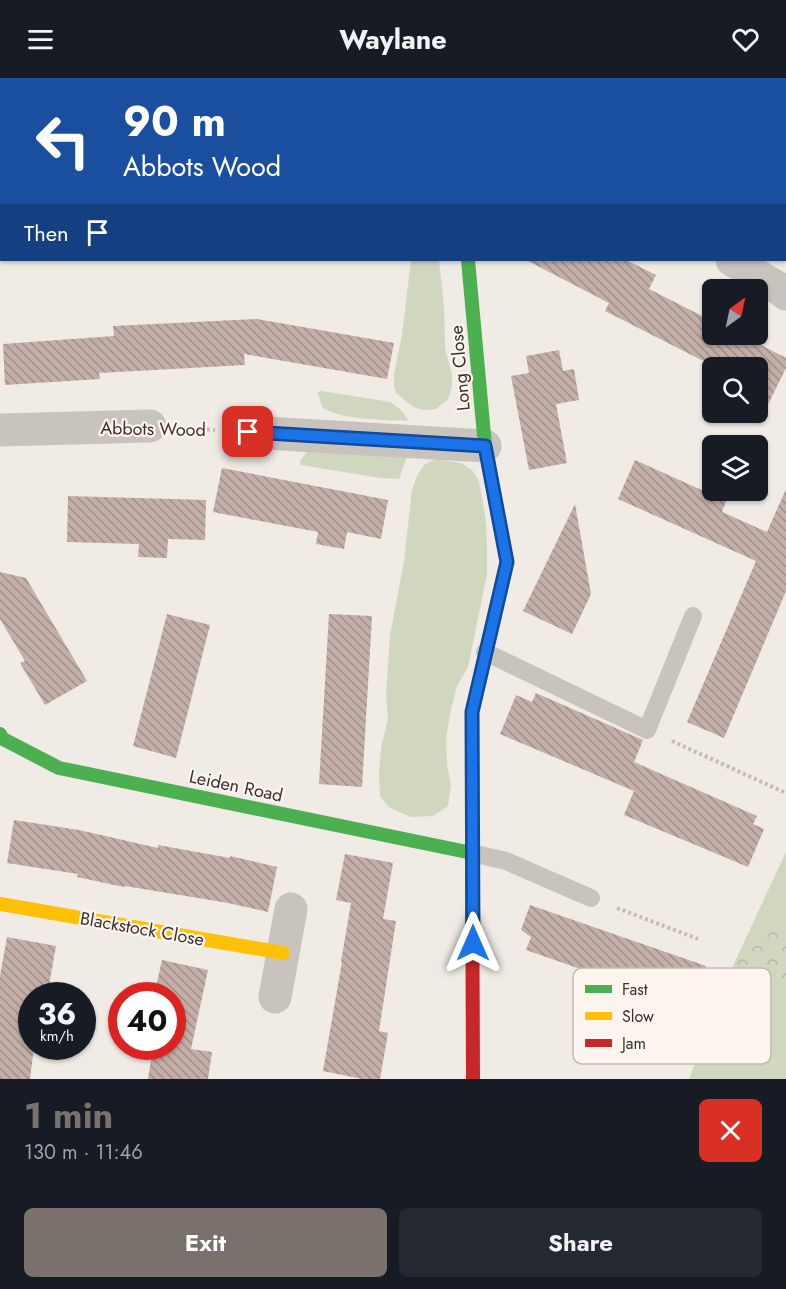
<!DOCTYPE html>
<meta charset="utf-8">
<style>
:root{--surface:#171b24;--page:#242831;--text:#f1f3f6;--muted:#9ea1a6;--accent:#7a716c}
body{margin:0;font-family:Jost,sans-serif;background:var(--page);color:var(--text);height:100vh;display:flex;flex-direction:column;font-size:22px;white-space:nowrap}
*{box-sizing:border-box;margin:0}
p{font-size:20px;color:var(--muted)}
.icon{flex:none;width:33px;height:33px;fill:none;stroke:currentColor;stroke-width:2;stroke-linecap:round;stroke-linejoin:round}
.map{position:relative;height:1001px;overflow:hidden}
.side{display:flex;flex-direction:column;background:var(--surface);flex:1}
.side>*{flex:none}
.hud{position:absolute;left:0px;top:0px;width:786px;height:183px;box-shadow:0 2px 4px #0004;background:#1a4fa0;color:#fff;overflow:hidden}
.needle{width:39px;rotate:33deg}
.tools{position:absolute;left:702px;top:201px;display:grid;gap:12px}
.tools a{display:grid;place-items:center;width:66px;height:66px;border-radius:9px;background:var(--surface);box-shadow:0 2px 4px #0004;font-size:30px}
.speed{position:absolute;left:18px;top:904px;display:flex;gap:12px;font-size:30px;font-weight:700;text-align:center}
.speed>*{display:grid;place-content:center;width:78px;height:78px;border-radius:50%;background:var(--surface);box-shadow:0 2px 4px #0004;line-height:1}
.speed small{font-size:15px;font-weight:400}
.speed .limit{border:9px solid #d22;background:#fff;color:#111}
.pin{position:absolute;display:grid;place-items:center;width:51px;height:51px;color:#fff;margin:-26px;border-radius:12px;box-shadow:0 3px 9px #0006}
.me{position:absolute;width:66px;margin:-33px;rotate:0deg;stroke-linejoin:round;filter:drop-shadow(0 0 4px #0008)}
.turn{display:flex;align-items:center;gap:21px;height:126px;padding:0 24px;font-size:27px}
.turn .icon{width:78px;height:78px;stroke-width:2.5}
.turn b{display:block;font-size:42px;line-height:51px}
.then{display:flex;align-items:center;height:57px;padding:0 24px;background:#0003;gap:12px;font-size:22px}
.round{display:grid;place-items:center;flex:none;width:63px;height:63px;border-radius:9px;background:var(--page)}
.head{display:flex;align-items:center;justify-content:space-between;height:102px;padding:0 24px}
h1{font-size:36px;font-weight:700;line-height:45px;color:var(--accent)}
.action{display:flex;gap:12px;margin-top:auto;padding:12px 24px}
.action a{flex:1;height:69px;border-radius:9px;background:var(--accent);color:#fff;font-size:24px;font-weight:700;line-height:69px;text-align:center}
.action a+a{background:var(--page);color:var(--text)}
header{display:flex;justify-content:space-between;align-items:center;height:78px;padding:0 24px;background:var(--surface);font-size:27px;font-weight:700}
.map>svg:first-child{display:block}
</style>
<header><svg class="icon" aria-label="menu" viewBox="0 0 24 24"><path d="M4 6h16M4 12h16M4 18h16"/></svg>Waylane<svg class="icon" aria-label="heart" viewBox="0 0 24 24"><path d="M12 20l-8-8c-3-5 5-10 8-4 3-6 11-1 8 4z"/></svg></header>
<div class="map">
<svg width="786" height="1001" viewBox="0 0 786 1001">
<defs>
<pattern id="forest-crowns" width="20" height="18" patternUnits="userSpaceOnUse" patternTransform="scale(1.5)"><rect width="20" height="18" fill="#d1d6bf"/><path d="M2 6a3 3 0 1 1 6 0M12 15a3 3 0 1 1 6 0" fill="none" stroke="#b4b8a4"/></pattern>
<pattern id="building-back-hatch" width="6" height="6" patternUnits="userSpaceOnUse" patternTransform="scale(1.5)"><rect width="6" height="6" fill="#c3afa7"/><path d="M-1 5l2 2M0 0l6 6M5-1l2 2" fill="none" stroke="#a08f88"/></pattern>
</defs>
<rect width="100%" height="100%" fill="#f0ebe5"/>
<g fill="#d1d6bf">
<polygon points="411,182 439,182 444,229 445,270 452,296 452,308 448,321 436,331 424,332 414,329 403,321 396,315 394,308 394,296 402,257"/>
<path d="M322,313L390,324L401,332L409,343C385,342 343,342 323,330L317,314Z"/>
<polygon points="311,368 408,376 399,401 380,400 301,387 300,383"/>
<polygon points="435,381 461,385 472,392 479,403 486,443 487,470 487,496 468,589 457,608 450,636 446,661 447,687 451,707 448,728 433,738 411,739 390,730 380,719 379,696 381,670 388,641 386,617 390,557 404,483 412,412 417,398 424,387"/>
<polygon points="786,774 786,1001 689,1001 733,888"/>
</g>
<g fill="url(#forest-crowns)">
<polygon points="193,0 786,0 786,96 784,90 784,2 203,2"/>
<polygon points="786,846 786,903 777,899 733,888 752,848 766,849"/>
</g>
<g fill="url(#building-back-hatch)">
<polygon points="526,182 626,182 656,197 649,211 712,243 712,256 740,256 786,280 786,290 758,347 758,290 717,290 605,233 609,225"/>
<polygon points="257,241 394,265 387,301 244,276 245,287 99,295 100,301 5,307 3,266 114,258 113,248"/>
<polygon points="559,272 563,293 574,291 579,322 556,326 567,385 529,392 511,298 529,295 526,278"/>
<polygon points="635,382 726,423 722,434 767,454 786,411 786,513 724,660 687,644 756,483 618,421"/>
<polygon points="222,390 388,422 381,461 347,454 344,471 316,466 318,454 213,434"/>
<polygon points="68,418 206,422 205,462 168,461 167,480 138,479 139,466 67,464"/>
<polygon points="575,426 591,516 572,556 523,533"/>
<polygon points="0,494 26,500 87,603 45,627 20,585 25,583 0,541"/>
<polygon points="167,536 210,547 176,680 133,668"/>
<polygon points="329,536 372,538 362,709 319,706"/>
<polygon points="536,615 643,662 634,684 757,738 753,746 764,751 748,789 624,737 634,713 500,656 516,617 532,624"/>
<polygon points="14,742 79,752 158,770 158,767 230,780 230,778 277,789 268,834 228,825 125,808 124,809 77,799 78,796 7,785"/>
<polygon points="345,776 393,785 383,841 396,843 379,953 388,955 380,1001 362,1001 323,993 342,884 341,884 351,825 336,822"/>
<polygon points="530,827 706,888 692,930 526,872 531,859 521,852"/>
<polygon points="7,859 56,868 47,918 32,918 32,969 34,969 30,1001 0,1001 0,898"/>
<polygon points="162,882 208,892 191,971 212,974 208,1001 148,1001 153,969 172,969 172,918 154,918"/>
</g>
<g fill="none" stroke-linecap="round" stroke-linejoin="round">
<g stroke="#c2bbb6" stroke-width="4" stroke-dasharray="3 3" stroke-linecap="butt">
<polyline points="164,2 164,0"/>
<polyline points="183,350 215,352"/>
<polyline points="672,663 786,715"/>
<polyline points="617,830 698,861"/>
</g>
<g stroke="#c9c3be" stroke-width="18">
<polyline points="485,574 647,652 693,538"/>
<polyline points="472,775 506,783 591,820"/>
</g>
<g stroke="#c9c3be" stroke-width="33">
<polyline points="33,0 45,2"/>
<polyline points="732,182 778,210 786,216"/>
<polyline points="0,352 150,348"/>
<polyline points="248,354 485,368"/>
<polyline points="275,919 291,831"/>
</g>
<g stroke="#4caf50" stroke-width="14">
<polyline points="468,182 485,368 507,484 472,634 472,768"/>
<polyline points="0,656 3,661 59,690 472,775"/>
</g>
<polyline stroke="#ffc107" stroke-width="14" points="0,826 283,875"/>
<polyline stroke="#c62828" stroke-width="14" points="472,768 473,1001"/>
</g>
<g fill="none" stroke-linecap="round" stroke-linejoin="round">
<defs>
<polyline id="route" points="248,354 485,368 507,484 472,634 473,865"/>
</defs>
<use href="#route" stroke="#114b97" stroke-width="15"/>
<use href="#route" stroke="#1a73e8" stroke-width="10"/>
</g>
<g text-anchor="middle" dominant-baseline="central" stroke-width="4.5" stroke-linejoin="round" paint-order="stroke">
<g font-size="18" fill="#3b302b" stroke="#fbf5ee">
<text transform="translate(460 290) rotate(-95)">Long Close</text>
<text transform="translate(153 351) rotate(1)">Abbots Wood</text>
<text transform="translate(236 708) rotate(12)">Leiden Road</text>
<text transform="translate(142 851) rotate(10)">Blackstock Close</text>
</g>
</g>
<rect x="573" y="890" width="198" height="96" rx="9" fill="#fbf5ee" stroke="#c1bab4" stroke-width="1.5"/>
<rect x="585" y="907" width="27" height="8" fill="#4caf50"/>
<rect x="585" y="934" width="27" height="8" fill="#ffc107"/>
<rect x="585" y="961" width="27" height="8" fill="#c62828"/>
<g font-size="16" fill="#3b302b">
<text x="622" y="917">Fast</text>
<text x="622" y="944">Slow</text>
<text x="622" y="971">Jam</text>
</g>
</svg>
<div class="tools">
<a><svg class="needle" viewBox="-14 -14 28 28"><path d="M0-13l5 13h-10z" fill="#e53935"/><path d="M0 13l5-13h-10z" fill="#9ea1a6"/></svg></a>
<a><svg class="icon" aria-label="search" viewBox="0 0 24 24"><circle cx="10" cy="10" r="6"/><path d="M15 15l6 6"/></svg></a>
<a><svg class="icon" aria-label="layers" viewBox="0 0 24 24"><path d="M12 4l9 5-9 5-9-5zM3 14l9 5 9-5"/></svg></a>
</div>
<div class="speed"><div>36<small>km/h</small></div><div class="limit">40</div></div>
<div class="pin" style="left:248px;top:354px;background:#d93025"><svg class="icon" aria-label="arrive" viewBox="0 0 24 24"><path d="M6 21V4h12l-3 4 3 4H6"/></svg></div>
<svg class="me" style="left:473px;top:865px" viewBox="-20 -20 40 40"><path d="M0-17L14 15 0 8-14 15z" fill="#1a73e8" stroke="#fff" stroke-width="4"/></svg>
<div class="hud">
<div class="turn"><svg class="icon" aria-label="left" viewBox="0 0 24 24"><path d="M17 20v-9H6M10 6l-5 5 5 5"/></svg><div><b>90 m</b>Abbots Wood</div></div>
<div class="then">Then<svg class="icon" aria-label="arrive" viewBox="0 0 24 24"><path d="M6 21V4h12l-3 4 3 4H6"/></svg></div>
</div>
</div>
<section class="side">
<div class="head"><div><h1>1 min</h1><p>130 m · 11:46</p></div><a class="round" style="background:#d93025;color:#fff"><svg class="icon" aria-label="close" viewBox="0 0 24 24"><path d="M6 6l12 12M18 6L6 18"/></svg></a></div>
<div class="action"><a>Exit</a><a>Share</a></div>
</section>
